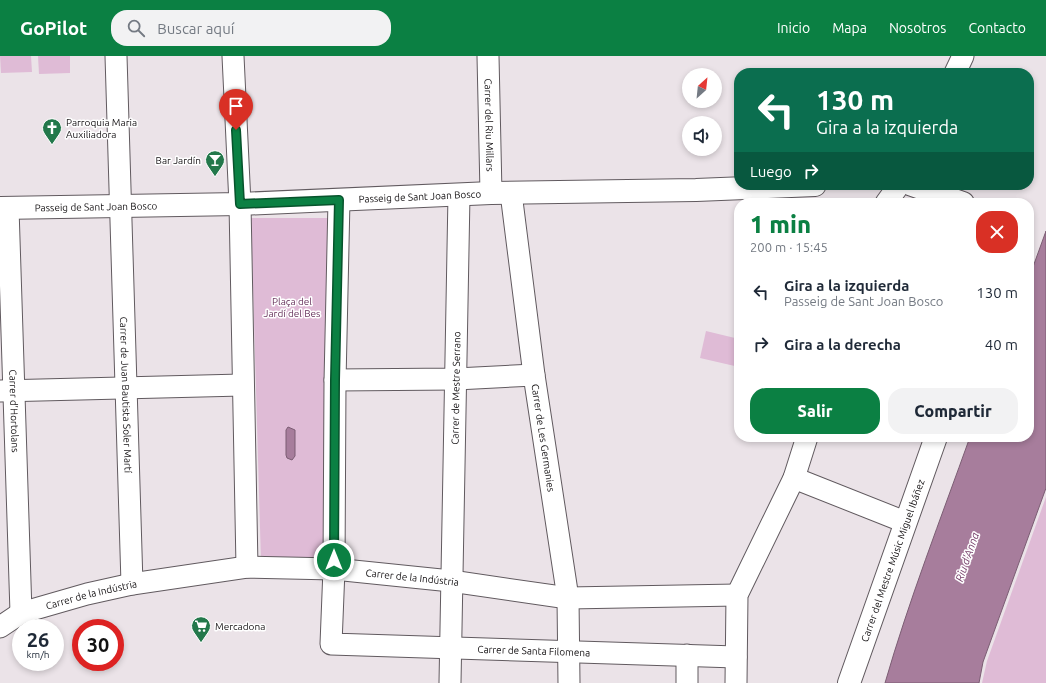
<!DOCTYPE html>
<html lang="es">
<meta charset="utf-8">
<style>
:root{--surface:#fff;--page:#f2f2f3;--text:#1f2937;--muted:#747a83;--accent:#0b8043}
body{margin:0;font-family:Ubuntu,sans-serif;background:var(--page);color:var(--text);height:100vh;display:flex;flex-direction:column;font-size:15px;white-space:nowrap}
*{box-sizing:border-box;margin:0}
p{font-size:13px;color:var(--muted)}
.icon{flex:none;width:22px;height:22px;fill:none;stroke:currentColor;stroke-width:2;stroke-linecap:round;stroke-linejoin:round}
.map{position:relative;flex:1;overflow:hidden}
.sheet{position:absolute;left:734px;top:142px;width:300px;height:244px;display:flex;flex-direction:column;background:var(--surface);border-radius:16px;box-shadow:0 2px 6px #0003}
.sheet>*{flex:none}
.banner{position:absolute;left:734px;top:12px;width:300px;height:122px;border-radius:16px;box-shadow:0 2px 6px #0003;background:#0b6e4f;color:#fff;overflow:hidden}
.needle{width:26px;rotate:27deg}
.buttons{position:absolute;left:682px;top:12px;display:grid;gap:8px}
.buttons a{display:grid;place-items:center;width:40px;height:40px;border-radius:50%;background:var(--surface);box-shadow:0 2px 6px #0003;font-size:20px}
.speed{position:absolute;left:12px;top:563px;display:flex;gap:8px;font-size:20px;font-weight:700;text-align:center}
.speed>*{display:grid;place-content:center;width:52px;height:52px;border-radius:50%;background:var(--surface);box-shadow:0 2px 6px #0003;line-height:1}
.speed small{font-size:10px;font-weight:400}
.speed .limit{border:6px solid #d22;background:#fff;color:#111}
.pin{position:absolute;display:grid;place-items:center;width:34px;height:34px;color:#fff;margin:-41px -17px;border-radius:50% 50% 50% 0;rotate:-45deg;box-shadow:0 0 4px #0007}
.pin .icon{rotate:45deg}
.me{position:absolute;width:44px;margin:-22px;rotate:0deg;stroke-linejoin:round;filter:drop-shadow(0 0 3px #0008)}
.turn{display:flex;align-items:center;gap:14px;height:84px;padding:0 16px;font-size:18px}
.turn .icon{width:52px;height:52px;stroke-width:2.5}
.turn b{display:block;font-size:28px;line-height:34px}
.then{display:flex;align-items:center;height:38px;padding:0 16px;background:#0003;gap:8px;font-size:15px}
.round{display:grid;place-items:center;flex:none;width:42px;height:42px;border-radius:16px;background:var(--page)}
.head{display:flex;align-items:center;justify-content:space-between;height:68px;padding:0 16px}
h1{font-size:24px;font-weight:800;line-height:30px;color:var(--accent)}
.cta{display:flex;gap:8px;margin-top:auto;padding:8px 16px}
.cta a{flex:1;height:46px;border-radius:16px;background:var(--accent);color:#fff;font-size:16px;font-weight:800;line-height:46px;text-align:center}
.cta a+a{background:var(--page);color:var(--text)}
ul{padding:0;list-style:none}
li{display:flex;align-items:center;gap:12px;height:52px;padding:0 16px}
li div{flex:1}
li b{display:block;font-size:15px}
li em{font-style:normal}
header{display:flex;align-items:center;gap:24px;box-sizing:border-box;height:56px;padding:0 20px;background:var(--accent);color:#fff}
header strong{font-size:19px}
nav{display:flex;gap:22px;margin-inline-start:auto;font-size:14px}
.search{width:280px;height:36px;background:var(--page);display:flex;align-items:center;gap:10px;box-sizing:border-box;padding:0 14px;border-radius:16px;color:var(--muted);font-size:15px}
.map>svg:first-child{display:block}
</style>
<header>
<strong>GoPilot</strong>
<div class="search"><svg class="icon" aria-label="search" viewBox="0 0 24 24"><circle cx="10" cy="10" r="6"/><path d="M15 15l6 6"/></svg>Buscar aquí</div>
<nav><a>Inicio</a><a>Mapa</a><a>Nosotros</a><a>Contacto</a></nav>
</header>
<div class="map">
<svg width="1046" height="627" viewBox="0 0 1046 627">
<rect width="100%" height="100%" fill="#ebe3e8"/>
<g fill="#dfbbd6">
<polygon points="0,0 31,0 32,16 1,17"/>
<polygon points="38,0 70,0 70,17 39,18"/>
<polygon points="251,162 329,162 323,509 261,506"/>
<polygon points="706,275 739,283 739,311 700,302"/>
<polygon points="1046,441 1046,627 982,627 987,605"/>
</g>
<g fill="#a77d9c" stroke="#7b5d73">
<path d="M1046,175V432L983,606L979,627H885C909,544 941,462 970,381H1029V222Z"/>
<polygon points="288,371 295,374 295,400 292,404 287,402 286,399 286,374"/>
</g>
<g fill="none" stroke-linecap="round" stroke-linejoin="round">
<defs>
<g id="minor">
<path id="s1" d="M116,0L132,528"/>
<polyline points="233,0 240,148 247,511"/>
<path id="s2" d="M488,0L491,137"/>
<polyline points="955,17 963,0"/>
<path id="s3" d="M511,137L534,319L568,542L569,627"/>
<path id="s4" d="M339,144L335,326L334,513L331,588L736,601"/>
<polyline points="886,147 899,129"/>
<path id="s5" d="M8,152L21,557"/>
<polyline points="335,324 456,323 534,319"/>
<polyline points="0,335 242,329"/>
<polyline points="794,422 905,466"/>
<path id="s6" d="M0,571L21,557L87,538L132,528L247,511L334,513L451,525L568,542L737,539"/>
<polyline points="687,599 687,627"/>
<path id="s7" d="M450,627L459,139"/>
<polyline points="736,627 737,539 794,422 807,381"/>
</g>
<g id="tertiary">
<polyline points="912,129 963,147"/>
<path id="s8" d="M0,152L240,148L491,137L696,134L815,129"/>
<path id="s9" d="M849,627L936,381"/>
</g>
</defs>
<use href="#minor" stroke="#615a5f" stroke-width="23"/>
<use href="#tertiary" stroke="#615a5f" stroke-width="24"/>
<use href="#minor" stroke="#fff" stroke-width="21"/>
<use href="#tertiary" stroke="#fff" stroke-width="22"/>
</g>
<g fill="none" stroke-linecap="round" stroke-linejoin="round">
<defs>
<polyline id="route" points="236,74 240,148 339,144 335,324 334,504"/>
</defs>
<use href="#route" stroke="#07532c" stroke-width="10"/>
<use href="#route" stroke="#0b8043" stroke-width="7"/>
</g>
<defs>
<symbol id="church-pin" viewBox="-11 -11 22 30"><path d="M0 17L-7.5 6A9.5 9.5 0 1 1 7.5 6Z" fill="#23784b" stroke="#fff"/><path d="M-1.2-6h2.4v3.5h3.3v2.4h-3.3V6h-2.4V-.1h-3.3v-2.4h3.3Z" fill="#fff"/></symbol>
<symbol id="bar-pin" viewBox="-11 -11 22 30"><path d="M0 17L-7.5 6A9.5 9.5 0 1 1 7.5 6Z" fill="#23784b" stroke="#fff"/><path d="M-6-5H6L.8 .8V4.5H3.5V6h-7V4.5H-.8V.8Z" fill="#fff"/></symbol>
<symbol id="supermarket-pin" viewBox="-11 -11 22 30"><path d="M0 17L-7.5 6A9.5 9.5 0 1 1 7.5 6Z" fill="#23784b" stroke="#fff"/><path d="M-6-5.5h2.5l.6 2H6L4.5 2H-2.5L-4.4-4H-6ZM-1.5 3.2a1.3 1.3 0 1 0 .1 0ZM3 3.2a1.3 1.3 0 1 0 .1 0Z" fill="#fff"/></symbol>
</defs>
<g fill-rule="evenodd">
<use href="#church-pin" x="41" y="61" width="22" height="30"/>
<use href="#bar-pin" x="204" y="93" width="22" height="30"/>
<use href="#supermarket-pin" x="190" y="559" width="22" height="30"/>
</g>
<g text-anchor="middle" dominant-baseline="central" stroke-width="3" stroke-linejoin="round" paint-order="stroke">
<g font-size="10" fill="#141113" stroke="#fff" text-anchor="start">
<text x="66" y="66">Parroquia Maria<tspan x="66" dy="12">Auxiliadora</tspan></text>
<text x="201" y="104" text-anchor="end">Bar Jardín</text>
<text x="215" y="570">Mercadona</text>
</g>
<g font-size="10" fill="#141113" stroke="#fff">
<text stroke="none"><textPath href="#s2" startOffset="69">Carrer del Riu Millars</textPath></text>
<text stroke="none"><textPath href="#s8" startOffset="420">Passeig de Sant Joan Bosco</textPath></text>
<text stroke="none"><textPath href="#s8" startOffset="96">Passeig de Sant Joan Bosco</textPath></text>
<text stroke="none"><textPath href="#s7" startOffset="295">Carrer de Mestre Serrano</textPath></text>
<text stroke="none"><textPath href="#s1" startOffset="339">Carrer de Juan Bautista Soler Martí</textPath></text>
<text stroke="none"><textPath href="#s5" startOffset="203">Carrer d'Hortolans</textPath></text>
<text stroke="none"><textPath href="#s3" startOffset="247">Carrer de Les Germanies</textPath></text>
<text stroke="none"><textPath href="#s9" startOffset="130">Carrer del Mestre Músic Miguel Ibáñez</textPath></text>
<text stroke="none"><textPath href="#s6" startOffset="422">Carrer de la Indústria</textPath></text>
<text stroke="none"><textPath href="#s6" startOffset="98">Carrer de la Indústria</textPath></text>
<text stroke="none"><textPath href="#s4" startOffset="647">Carrer de Santa Filomena</textPath></text>
</g>
<g font-size="10" fill="#66315b" stroke="#fff">
<text x="292" y="245">Plaça del<tspan x="292" dy="12">Jardí del Bes</tspan></text>
</g>
<g font-size="11" font-style="italic" fill="#763f6a" stroke="#fff">
<text transform="translate(967 501) rotate(-71)">Riu d'Anna</text>
</g>
</g>
</svg>
<div class="buttons">
<a><svg class="needle" viewBox="-14 -14 28 28"><path d="M0-13l5 13h-10z" fill="#e53935"/><path d="M0 13l5-13h-10z" fill="#747a83"/></svg></a>
<a><svg class="icon" aria-label="sound" viewBox="0 0 24 24"><path d="M4 9h4l5-4v14l-5-4H4zM17 9q2 3 0 6"/></svg></a>
</div>
<div class="speed"><div>26<small>km/h</small></div><div class="limit">30</div></div>
<div class="pin" style="left:236px;top:74px;background:#d93025"><svg class="icon" aria-label="arrive" viewBox="0 0 24 24"><path d="M6 21V4h12l-3 4 3 4H6"/></svg></div>
<svg class="me" style="left:334px;top:504px" viewBox="-20 -20 40 40"><circle r="17" fill="#0b8043" stroke="#fff" stroke-width="3"/><path d="M0-11L8 9 0 5-8 9z" fill="#fff"/></svg>
<div class="banner">
<div class="turn"><svg class="icon" aria-label="left" viewBox="0 0 24 24"><path d="M17 20v-9H6M10 6l-5 5 5 5"/></svg><div><b>130 m</b>Gira a la izquierda</div></div>
<div class="then">Luego<svg class="icon" aria-label="right" viewBox="0 0 24 24"><path d="M7 20v-9h11M14 6l5 5-5 5"/></svg></div>
</div>
<section class="sheet">
<div class="head"><div><h1>1 min</h1><p>200 m · 15:45</p></div><a class="round" style="background:#d93025;color:#fff"><svg class="icon" aria-label="close" viewBox="0 0 24 24"><path d="M6 6l12 12M18 6L6 18"/></svg></a></div>
<ul>
<li><svg class="icon" aria-label="left" viewBox="0 0 24 24"><path d="M17 20v-9H6M10 6l-5 5 5 5"/></svg><div><b>Gira a la izquierda</b><p>Passeig de Sant Joan Bosco</p></div><em>130 m</em></li>
<li><svg class="icon" aria-label="right" viewBox="0 0 24 24"><path d="M7 20v-9h11M14 6l5 5-5 5"/></svg><div><b>Gira a la derecha</b></div><em>40 m</em></li>
</ul>
<div class="cta"><a>Salir</a><a>Compartir</a></div>
</section>
</div>
